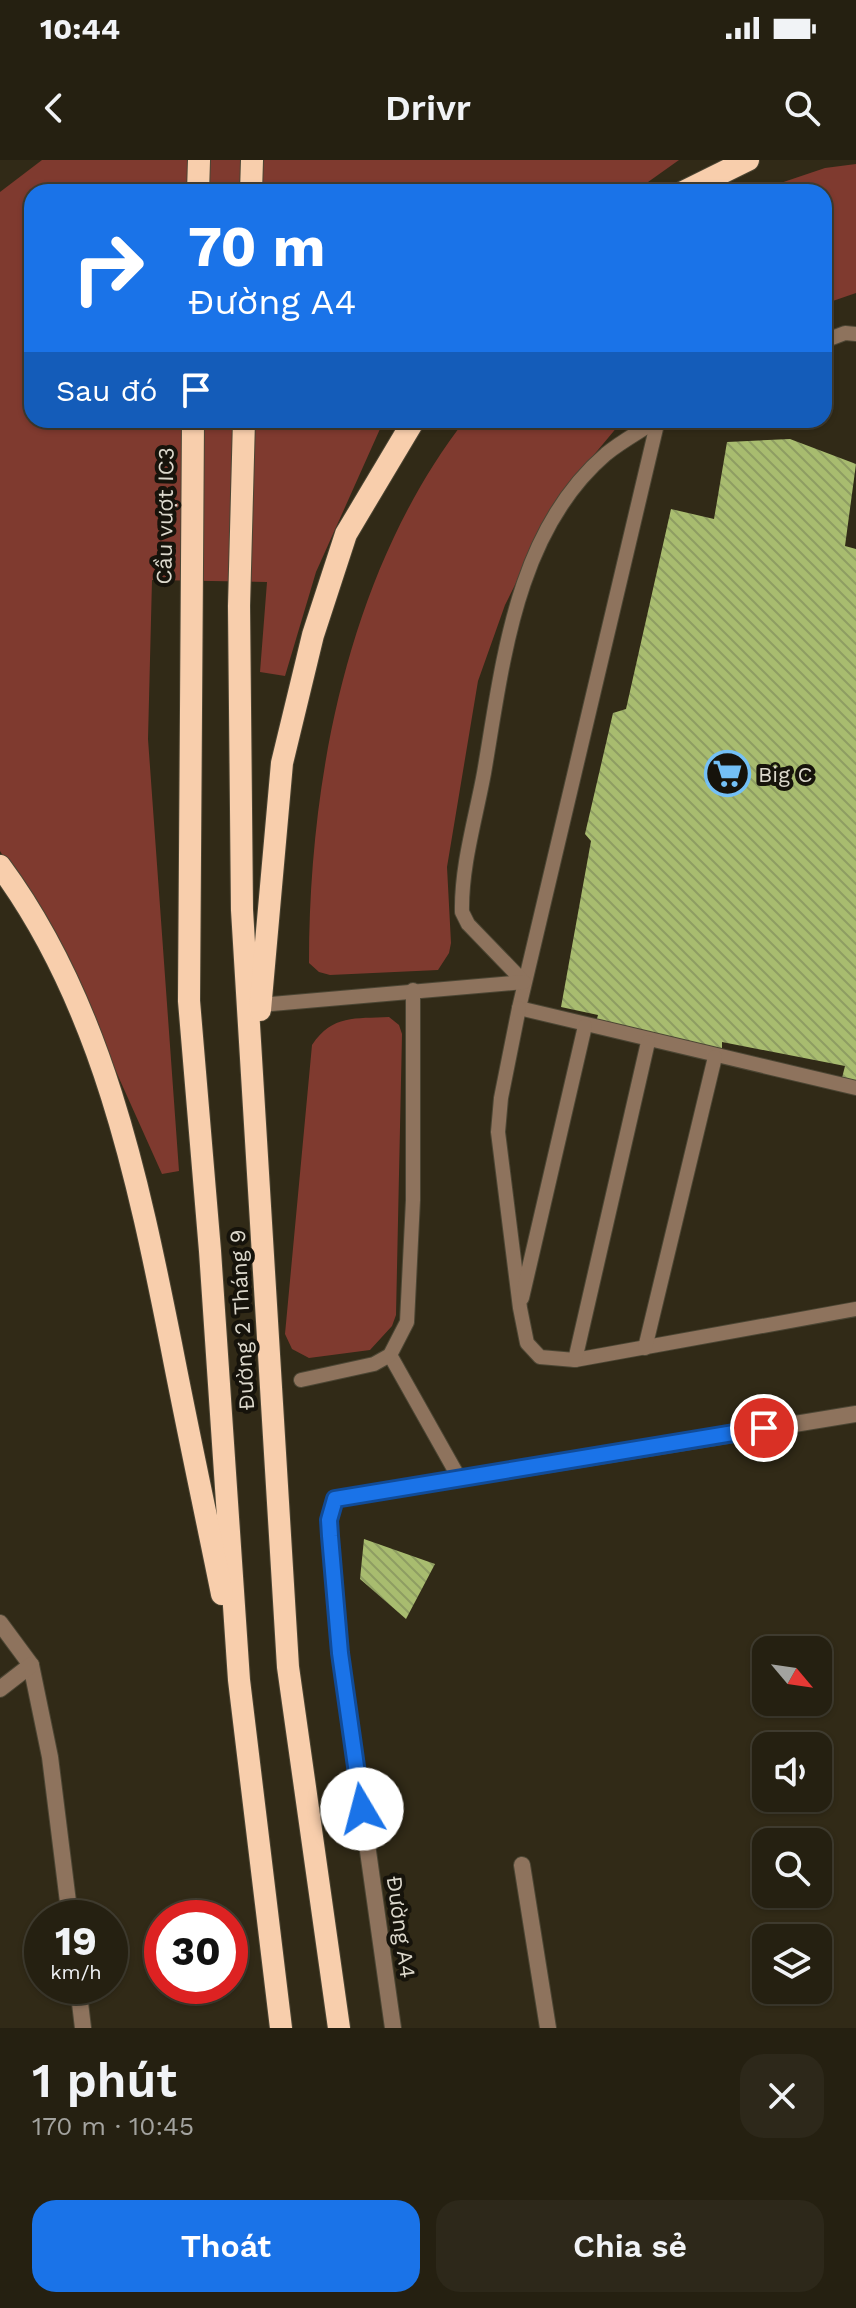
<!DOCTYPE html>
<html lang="vi">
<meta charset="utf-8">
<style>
:root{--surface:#252011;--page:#2d281a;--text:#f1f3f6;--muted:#a3a39f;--line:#423e31;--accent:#1a73e8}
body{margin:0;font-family:"Work Sans",sans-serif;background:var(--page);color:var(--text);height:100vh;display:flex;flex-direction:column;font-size:30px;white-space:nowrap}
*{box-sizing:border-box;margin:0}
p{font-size:26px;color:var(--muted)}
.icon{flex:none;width:44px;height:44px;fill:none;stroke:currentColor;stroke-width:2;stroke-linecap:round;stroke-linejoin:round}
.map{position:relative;height:1868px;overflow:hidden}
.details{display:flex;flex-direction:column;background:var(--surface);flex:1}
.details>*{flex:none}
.top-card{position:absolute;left:24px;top:24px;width:808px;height:244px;border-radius:24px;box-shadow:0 2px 6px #0004,0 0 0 2px var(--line);background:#1a73e8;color:#fff;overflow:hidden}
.needle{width:52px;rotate:119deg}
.buttons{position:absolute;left:752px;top:1476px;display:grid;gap:16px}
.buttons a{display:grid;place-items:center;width:80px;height:80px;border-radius:16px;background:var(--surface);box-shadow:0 2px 6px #0004,0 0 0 2px var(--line);font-size:40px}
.speed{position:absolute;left:24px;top:1740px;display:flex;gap:16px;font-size:40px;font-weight:700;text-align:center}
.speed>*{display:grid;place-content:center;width:104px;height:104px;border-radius:50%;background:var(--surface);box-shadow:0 2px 6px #0004,0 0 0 2px var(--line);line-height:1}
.speed small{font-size:20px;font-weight:400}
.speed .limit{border:12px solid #d22;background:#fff;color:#111}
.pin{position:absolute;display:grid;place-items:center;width:68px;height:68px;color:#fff;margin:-34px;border:4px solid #fff;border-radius:50%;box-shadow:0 2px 8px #0007}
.me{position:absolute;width:88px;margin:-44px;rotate:352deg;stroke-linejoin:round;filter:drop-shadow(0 0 6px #0008)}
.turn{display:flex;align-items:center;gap:28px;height:168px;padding:0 32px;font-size:36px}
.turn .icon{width:104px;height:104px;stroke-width:2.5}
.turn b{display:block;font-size:56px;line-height:68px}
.then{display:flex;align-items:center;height:76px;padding:0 32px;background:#0003;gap:16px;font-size:30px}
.round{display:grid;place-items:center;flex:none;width:84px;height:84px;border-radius:24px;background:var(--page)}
.summary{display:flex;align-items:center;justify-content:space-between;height:136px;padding:0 32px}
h1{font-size:48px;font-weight:600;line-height:60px}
.action{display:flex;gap:16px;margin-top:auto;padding:16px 32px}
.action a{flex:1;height:92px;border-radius:24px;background:var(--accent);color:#fff;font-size:32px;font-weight:600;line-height:92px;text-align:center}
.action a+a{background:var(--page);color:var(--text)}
.status{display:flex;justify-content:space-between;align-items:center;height:56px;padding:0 40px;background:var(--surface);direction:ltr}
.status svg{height:22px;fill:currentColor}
header{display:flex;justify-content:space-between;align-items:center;height:104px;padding:0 32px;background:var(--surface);font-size:36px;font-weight:600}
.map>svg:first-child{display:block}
</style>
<div class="status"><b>10:44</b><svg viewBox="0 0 49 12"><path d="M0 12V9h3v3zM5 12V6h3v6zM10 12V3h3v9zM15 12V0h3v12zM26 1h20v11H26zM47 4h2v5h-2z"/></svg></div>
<header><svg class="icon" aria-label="back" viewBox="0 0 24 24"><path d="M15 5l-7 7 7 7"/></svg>Drivr<svg class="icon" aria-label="search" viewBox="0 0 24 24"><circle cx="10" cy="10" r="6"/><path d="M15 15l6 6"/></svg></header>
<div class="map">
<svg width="856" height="1868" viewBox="0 0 856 1868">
<defs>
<pattern id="building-back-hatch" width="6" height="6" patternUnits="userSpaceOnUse" patternTransform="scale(2)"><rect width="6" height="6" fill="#a8bc6f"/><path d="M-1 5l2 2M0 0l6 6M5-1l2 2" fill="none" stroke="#8e9d62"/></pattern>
</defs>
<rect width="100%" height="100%" fill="#312a17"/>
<g fill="#7f3a2f">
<polygon points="42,0 679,0 634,32 32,32 32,260 384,260 316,412 285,516 260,512 267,422 152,420 148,579 179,1011 162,1014 71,811 0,691 0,32"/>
<polygon points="856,4 856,133 824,144 824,32 754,32 825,8"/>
<path d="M465,260H623L558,338L505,445L478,521L447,707L451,783L449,793L438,810L330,815L319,812L309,803C309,617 349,410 465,260Z"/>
<path d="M389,857L399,865L402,874L396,1155L392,1166L370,1190L309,1198L292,1189L285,1174L312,885C333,854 355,859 389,857Z"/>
</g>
<g fill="url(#building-back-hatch)">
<polygon points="790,279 856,304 845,386 856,389 856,926 841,922 845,906 722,882 722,895 595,866 598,855 561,847 591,681 585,674 613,553 626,549 671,349 714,359 727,282"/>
<polygon points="364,1379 435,1404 406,1459 360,1419"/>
</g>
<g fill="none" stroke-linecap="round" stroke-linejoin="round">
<defs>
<g id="service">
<polyline points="824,181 845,173 856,174"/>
<polyline points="658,260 519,848 856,928"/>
<path d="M524,822L468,764L462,752C461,706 476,657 484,613C503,503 515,372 606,294C622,281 641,271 657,260"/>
<polyline points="260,845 524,822"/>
<polyline points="519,848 501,938 498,972 520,1148 527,1183 540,1197 575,1200 856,1149"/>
<polyline points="522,1138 585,866"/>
<polyline points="645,1188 715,897"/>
<polyline points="390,1195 458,1316"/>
<polyline points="575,1200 648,882"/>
<polyline points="301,1220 374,1204 390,1195 407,1162 413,1040 413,830"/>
</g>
<g id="minor">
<polyline points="0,1463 31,1505 50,1597 70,1758"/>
<polyline points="0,1529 31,1505"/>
<polyline points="522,1705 548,1868"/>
<polyline points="78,1826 83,1868"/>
<polyline points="393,1868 340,1493 329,1360 335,1339 856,1254"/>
</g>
<g id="trunk">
<polyline points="198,32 199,0"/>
<polyline points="251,32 252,0"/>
<polyline points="683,32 748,0"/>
<polyline points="193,260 189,841 210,1091 239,1520 281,1868"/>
<polyline points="244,260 239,446 242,750 288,1507 339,1868"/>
<path d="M0,706C102,844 138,1019 171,1184C187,1267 205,1350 222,1434"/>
<polyline points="260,850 282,603 313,475 346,374 414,260"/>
</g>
</defs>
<use href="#service" stroke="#4c4634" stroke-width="16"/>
<use href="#minor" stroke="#4c4634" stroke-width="18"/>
<use href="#trunk" stroke="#4c4634" stroke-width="24"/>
<use href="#service" stroke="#8e735d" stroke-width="14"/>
<use href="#minor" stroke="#8e735d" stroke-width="16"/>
<use href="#trunk" stroke="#f8ceac" stroke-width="22"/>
</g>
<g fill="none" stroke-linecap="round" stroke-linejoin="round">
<defs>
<polyline id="route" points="362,1649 340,1493 330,1376 329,1360 335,1339 764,1268"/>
</defs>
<use href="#route" stroke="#114b97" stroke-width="20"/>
<use href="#route" stroke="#1a73e8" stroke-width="14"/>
</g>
<defs>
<symbol id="supermarket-ring" viewBox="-11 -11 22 22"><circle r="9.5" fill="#16130b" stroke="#74c0f6" stroke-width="1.5"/><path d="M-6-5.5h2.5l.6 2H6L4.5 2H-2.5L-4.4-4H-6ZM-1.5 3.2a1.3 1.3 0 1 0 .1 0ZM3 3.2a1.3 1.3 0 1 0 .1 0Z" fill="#74c0f6"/></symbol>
</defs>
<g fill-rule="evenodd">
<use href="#supermarket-ring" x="702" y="588" width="51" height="51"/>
</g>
<g text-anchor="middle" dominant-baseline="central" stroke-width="8" stroke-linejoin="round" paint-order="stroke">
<g font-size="22" fill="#dcd8cc" stroke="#16130b">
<text transform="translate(165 356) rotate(-89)">Cầu vượt IC3</text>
<text transform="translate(242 1160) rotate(-93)">Đường 2 Tháng 9</text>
<text transform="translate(401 1767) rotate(82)">Đường A4</text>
</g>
<g font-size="22" fill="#dcd8cc" stroke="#16130b" text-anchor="start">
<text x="758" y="614">Big C</text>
</g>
</g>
</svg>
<div class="buttons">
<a><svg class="needle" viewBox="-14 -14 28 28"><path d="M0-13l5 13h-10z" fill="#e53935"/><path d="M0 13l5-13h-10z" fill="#a3a39f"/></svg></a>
<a><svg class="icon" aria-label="sound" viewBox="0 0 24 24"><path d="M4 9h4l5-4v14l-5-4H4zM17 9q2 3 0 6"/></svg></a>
<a><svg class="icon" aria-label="search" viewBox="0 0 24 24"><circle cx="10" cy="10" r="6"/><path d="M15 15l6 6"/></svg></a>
<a><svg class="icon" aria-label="layers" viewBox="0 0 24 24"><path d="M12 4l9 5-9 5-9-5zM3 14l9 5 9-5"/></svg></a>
</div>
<div class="speed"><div>19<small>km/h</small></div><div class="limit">30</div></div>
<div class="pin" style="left:764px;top:1268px;background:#d93025"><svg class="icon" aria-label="arrive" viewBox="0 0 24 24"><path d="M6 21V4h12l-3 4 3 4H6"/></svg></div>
<svg class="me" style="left:362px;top:1649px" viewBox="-20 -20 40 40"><circle r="19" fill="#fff"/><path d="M0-13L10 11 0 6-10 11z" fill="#1a73e8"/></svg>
<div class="top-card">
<div class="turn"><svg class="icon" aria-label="right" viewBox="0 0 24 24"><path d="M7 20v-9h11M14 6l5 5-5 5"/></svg><div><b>70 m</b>Đường A4</div></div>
<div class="then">Sau đó<svg class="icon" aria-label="arrive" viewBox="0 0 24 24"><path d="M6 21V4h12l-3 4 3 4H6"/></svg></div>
</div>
</div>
<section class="details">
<div class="summary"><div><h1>1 phút</h1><p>170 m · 10:45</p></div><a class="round"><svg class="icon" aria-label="close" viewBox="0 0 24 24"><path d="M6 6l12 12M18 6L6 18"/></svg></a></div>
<div class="action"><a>Thoát</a><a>Chia sẻ</a></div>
</section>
